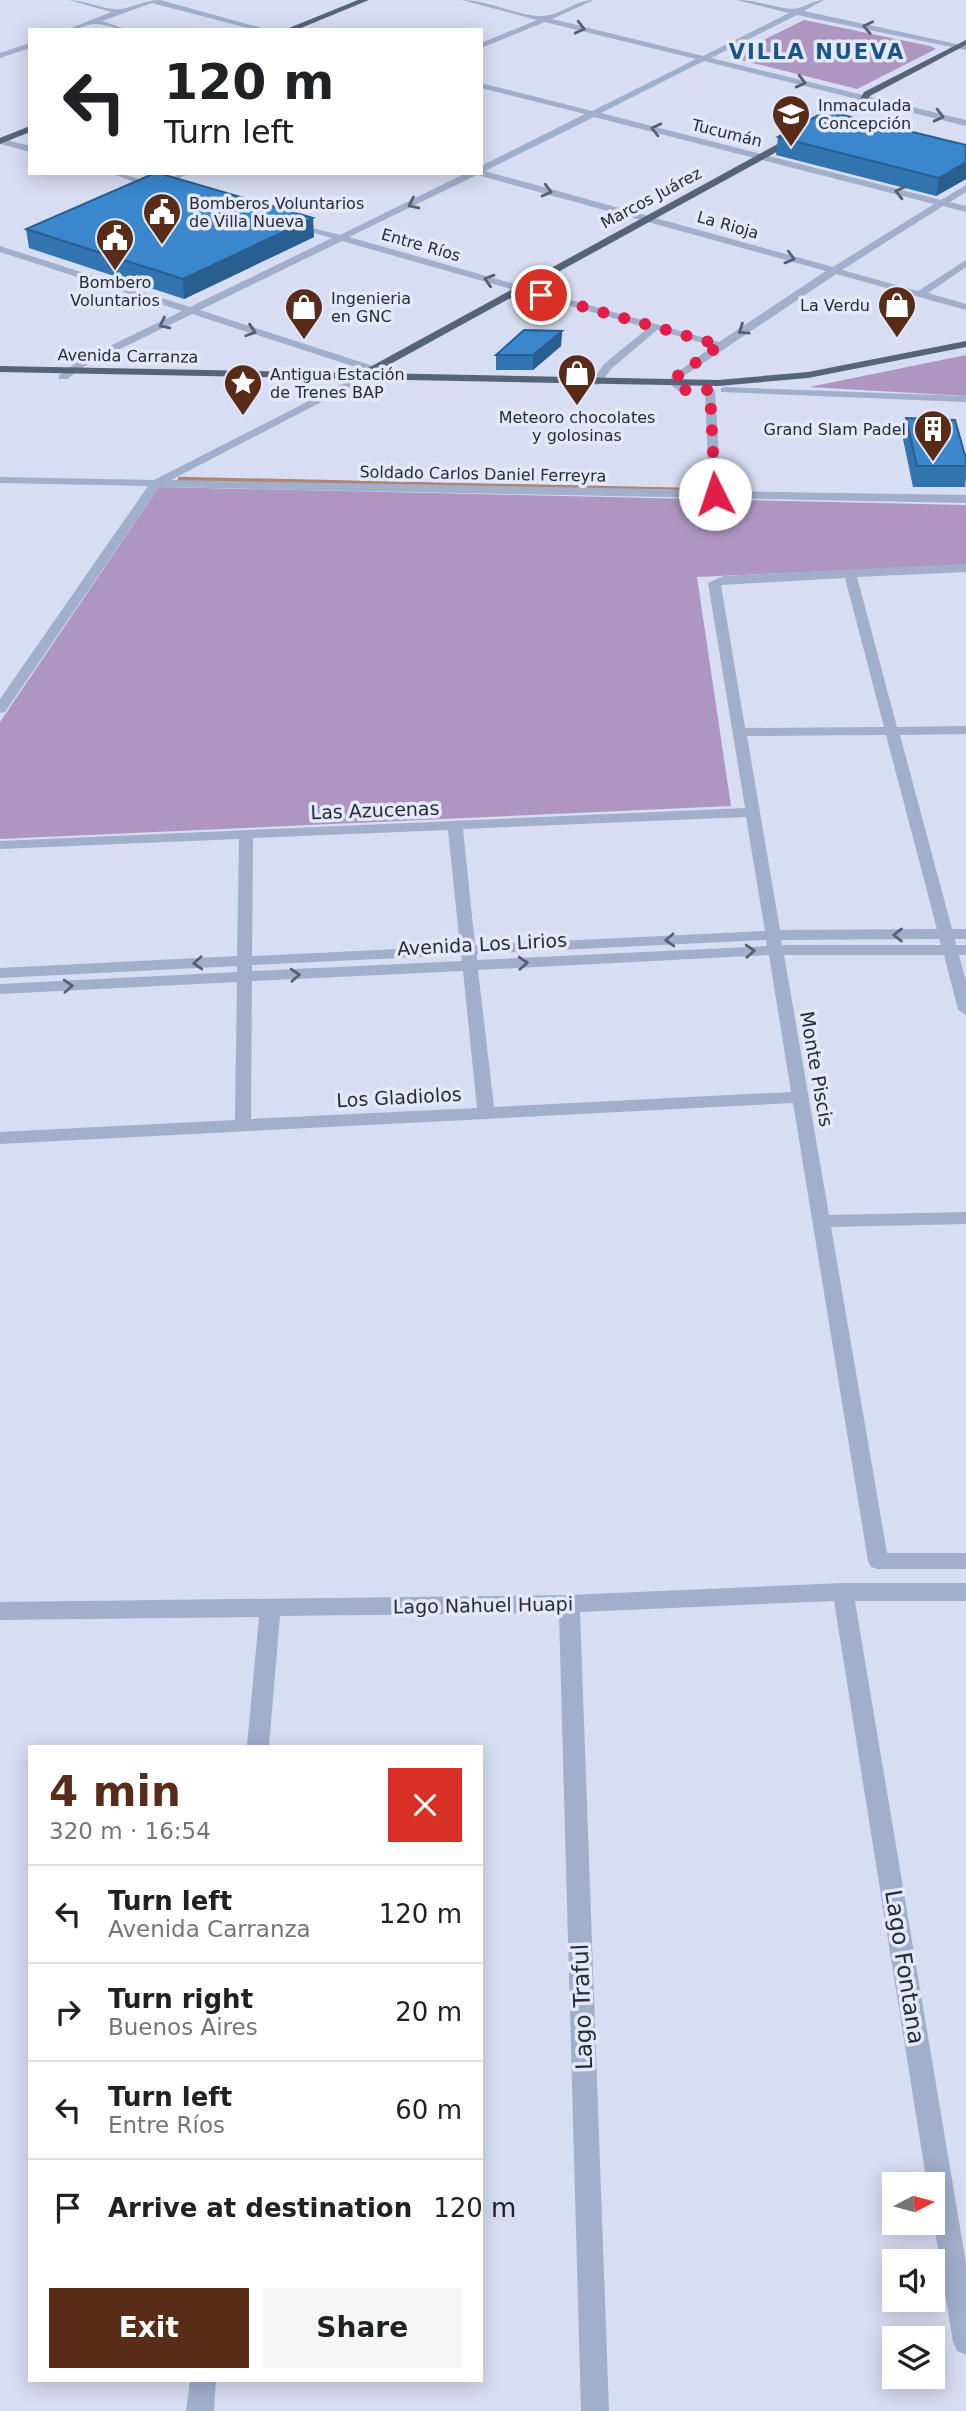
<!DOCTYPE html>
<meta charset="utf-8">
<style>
:root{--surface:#fff;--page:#f6f6f6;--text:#202124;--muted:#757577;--line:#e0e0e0;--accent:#582c19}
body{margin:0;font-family:"DejaVu Sans",sans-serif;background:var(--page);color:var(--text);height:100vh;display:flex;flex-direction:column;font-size:26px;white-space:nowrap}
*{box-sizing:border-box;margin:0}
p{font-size:23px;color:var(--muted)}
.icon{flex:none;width:38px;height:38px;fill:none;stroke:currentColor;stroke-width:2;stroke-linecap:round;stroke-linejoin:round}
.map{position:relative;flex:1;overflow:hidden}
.details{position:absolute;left:28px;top:1745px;width:455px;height:637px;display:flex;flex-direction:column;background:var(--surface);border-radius:0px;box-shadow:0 4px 18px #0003}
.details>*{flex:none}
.guide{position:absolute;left:28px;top:28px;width:455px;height:147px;border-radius:0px;box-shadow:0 4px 18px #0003;background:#fff;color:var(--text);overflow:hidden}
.needle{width:46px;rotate:84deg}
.buttons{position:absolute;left:882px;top:2172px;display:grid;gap:14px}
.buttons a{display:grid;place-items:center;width:63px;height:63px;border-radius:0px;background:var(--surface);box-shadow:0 4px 18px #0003;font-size:35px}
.pin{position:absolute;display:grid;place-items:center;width:60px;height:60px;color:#fff;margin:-30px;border:4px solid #fff;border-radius:50%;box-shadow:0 2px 7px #0007}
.me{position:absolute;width:77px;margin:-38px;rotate:356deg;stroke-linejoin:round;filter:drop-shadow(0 0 5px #0008)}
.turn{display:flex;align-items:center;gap:24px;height:147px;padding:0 21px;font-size:32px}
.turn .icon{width:91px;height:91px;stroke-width:2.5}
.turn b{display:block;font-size:49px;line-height:60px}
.round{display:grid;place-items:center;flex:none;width:74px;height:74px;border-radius:0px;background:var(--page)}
.summary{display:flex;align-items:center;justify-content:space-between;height:119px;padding:0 21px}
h1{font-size:42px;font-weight:700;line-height:52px;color:var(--accent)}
.primary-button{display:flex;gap:14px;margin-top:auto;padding:14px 21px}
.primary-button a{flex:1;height:80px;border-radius:0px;background:var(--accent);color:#fff;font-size:28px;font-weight:700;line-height:80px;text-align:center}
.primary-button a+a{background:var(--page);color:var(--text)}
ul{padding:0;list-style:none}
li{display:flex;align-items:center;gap:21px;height:98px;padding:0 21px;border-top:2px solid var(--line)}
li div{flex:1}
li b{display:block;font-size:26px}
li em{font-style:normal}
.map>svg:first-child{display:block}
</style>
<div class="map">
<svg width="966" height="2411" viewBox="0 0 966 2411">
<rect width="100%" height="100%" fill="#d7ddf2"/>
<g fill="#af96c1">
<polygon points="804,20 930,46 936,49 857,89 729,57"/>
<polygon points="966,355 966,396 809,387"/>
<polygon points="159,487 966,505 966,565 697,577 731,806 0,839 0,722"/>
</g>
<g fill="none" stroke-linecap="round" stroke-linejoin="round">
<polyline stroke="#b08574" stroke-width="4.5" points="180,479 688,490"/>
<g fill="#a2afca" fill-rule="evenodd">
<path d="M69,0C86,0 105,11 121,9C135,7 145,0 160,0L269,30H255L152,3L102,21L128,30C117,30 104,23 94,24C84,25 77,30 66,30L111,12Z"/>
<path d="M462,0C490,0 519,17 542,16C560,16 575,0 594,0L552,19L703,56L789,13L736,0C756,0 773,7 792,9C803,9 812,0 824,0L804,11L966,46V50L797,15L711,58L966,120V126L704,61L601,113L941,200L966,185V192L950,202L966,206V212L943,206L842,270L918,291L966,260V267L928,293L966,304V310L836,274L681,378V382L689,390L688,392H680L671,385V377L713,346L657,330L612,368L600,384L596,385L591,382L604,364L648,328L342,241L200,310L376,367V371H368L192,314L85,366L67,379H59V375L77,362L182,311L0,252V246L190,307L332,238L289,226V222L340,235L466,173H481V166L585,114L481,88V83L592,111L696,59L545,22L481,48V43L537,20ZM594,117L934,204L833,267L485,171ZM477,175L826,271L719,342L349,237Z"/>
<polygon points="30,43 30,48 0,58 0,53"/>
<polygon points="0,138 30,146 30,152 0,144"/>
<path d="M110,173C126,173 143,182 156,182C167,181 176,173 189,173L161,189L151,188Z"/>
<polygon points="350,380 354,381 354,385 171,480 709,490 705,390 710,387 715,390 721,491 966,495 966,503 159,487 5,712 0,713 0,699 148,486 0,483 0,477 154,480"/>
<polygon points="725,387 966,396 966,402 721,392 721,388"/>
<path d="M966,564V572L857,577L897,727L966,726V734L900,735L952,929H966V939H955L956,945H966V955H959L966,981V1015L958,1010L944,955H784L829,1215L966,1212V1224L831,1227L887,1553H966V1569H878L871,1567L868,1561L793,1103L0,1144V1132L235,1120L237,982L0,994V984L237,972V966L0,978V968L237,956L239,839L0,849V841L745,808L708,583L723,576ZM845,578L884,727L745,728L721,585ZM886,735L937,929L780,930L747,736ZM746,817L765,931L475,945L463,829ZM448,830L460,946L252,956L253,838ZM939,939L941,945H782L781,940ZM766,940L767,946L477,960V954ZM461,955L462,961L252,971V965ZM769,955L791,1092L494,1107L478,970ZM463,971L477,1108L251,1119L252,981Z"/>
<polygon points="843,1583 966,1583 966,1601 855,1601 966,2263 966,2355 957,2351 953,2342 933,2218 933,2184 927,2184 834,1601 580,1612 609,2411 581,2411 559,1613 280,1616 269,1746 247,1746 259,1617 0,1620 0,1602 569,1595"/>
<polygon points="190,2380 216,2380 214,2411 186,2411"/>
</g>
<g fill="#556478" fill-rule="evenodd">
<polygon points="358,0 369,0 296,30 284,30"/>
<polygon points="966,40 966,45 870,96 866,103 374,373 718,380 808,372 966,341 966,347 808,378 718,386 0,372 0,366 359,373 860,99 864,92"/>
<polygon points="30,126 30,132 0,144 0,138"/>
</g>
</g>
<g fill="#3274b0">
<polygon points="778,137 966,145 966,179 936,196 776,155"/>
<polygon points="26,229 314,237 184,299 29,248"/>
<polygon points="562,331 561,346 533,370 496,370 496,355"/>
<polygon points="906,418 966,459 966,478 965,487 913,487 903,439"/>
</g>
<g fill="#295e90">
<polygon points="966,162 966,179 936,196 939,178"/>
<polygon points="313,218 314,237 184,299 183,279"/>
<polygon points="562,331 561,346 533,370 533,355"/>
</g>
<g fill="#3a87cd" stroke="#295e90" stroke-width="2">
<polygon points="826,111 966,145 966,162 939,178 778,137"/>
<polygon points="155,173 158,173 313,218 183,279 26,229"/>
<polygon points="524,330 562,331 533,355 496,355"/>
<polygon points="906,418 955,420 966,459 966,466 917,466"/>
</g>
<defs><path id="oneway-chevron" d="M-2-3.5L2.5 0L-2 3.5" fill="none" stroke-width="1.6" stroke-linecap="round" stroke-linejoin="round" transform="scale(1.75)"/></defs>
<g stroke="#576071">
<use href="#oneway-chevron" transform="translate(868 27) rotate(-168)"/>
<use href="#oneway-chevron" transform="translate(580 28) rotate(14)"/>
<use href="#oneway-chevron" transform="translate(801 82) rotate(14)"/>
<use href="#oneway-chevron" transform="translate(939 116) rotate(14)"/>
<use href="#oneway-chevron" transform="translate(656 129) rotate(-166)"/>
<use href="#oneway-chevron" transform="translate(547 191) rotate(15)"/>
<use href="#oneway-chevron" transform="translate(900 192) rotate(-166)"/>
<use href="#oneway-chevron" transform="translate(413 204) rotate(154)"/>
<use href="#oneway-chevron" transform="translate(790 258) rotate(16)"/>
<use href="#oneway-chevron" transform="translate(489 280) rotate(-164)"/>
<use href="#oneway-chevron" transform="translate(164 324) rotate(154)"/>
<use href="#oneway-chevron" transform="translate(743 330) rotate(146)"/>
<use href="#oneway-chevron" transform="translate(251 331) rotate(18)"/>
<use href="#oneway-chevron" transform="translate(898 935) rotate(180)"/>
<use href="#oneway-chevron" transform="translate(670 940) rotate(177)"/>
<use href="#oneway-chevron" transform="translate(750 951) rotate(-3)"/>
<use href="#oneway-chevron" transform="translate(198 963) rotate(177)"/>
<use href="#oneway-chevron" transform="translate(523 963) rotate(-3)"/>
<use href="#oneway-chevron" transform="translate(295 975) rotate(-3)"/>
<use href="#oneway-chevron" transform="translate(68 986) rotate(-3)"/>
</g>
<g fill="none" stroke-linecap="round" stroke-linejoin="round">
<polyline stroke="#e11d48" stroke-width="12" stroke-dasharray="0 21.6" points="541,295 720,345 676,377 675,383 684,390 710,390 715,494"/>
</g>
<defs>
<symbol id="school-pin" viewBox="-11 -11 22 30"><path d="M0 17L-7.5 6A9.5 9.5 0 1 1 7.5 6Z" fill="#582c19" stroke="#e3e8fa"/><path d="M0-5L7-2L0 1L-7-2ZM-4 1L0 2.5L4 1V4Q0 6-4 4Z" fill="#fff"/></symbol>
<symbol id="civic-pin" viewBox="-11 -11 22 30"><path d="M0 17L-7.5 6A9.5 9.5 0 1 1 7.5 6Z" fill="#582c19" stroke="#e3e8fa"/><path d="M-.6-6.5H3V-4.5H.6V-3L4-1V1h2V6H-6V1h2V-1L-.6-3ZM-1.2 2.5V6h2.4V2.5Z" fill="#fff"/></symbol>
<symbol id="shop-pin" viewBox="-11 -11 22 30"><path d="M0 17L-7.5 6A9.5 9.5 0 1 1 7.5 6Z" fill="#582c19" stroke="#e3e8fa"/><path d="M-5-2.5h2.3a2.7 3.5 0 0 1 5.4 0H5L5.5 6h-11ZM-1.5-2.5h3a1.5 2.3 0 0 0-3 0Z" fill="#fff"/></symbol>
<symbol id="sight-pin" viewBox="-11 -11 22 30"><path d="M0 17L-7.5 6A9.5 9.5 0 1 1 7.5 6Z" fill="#582c19" stroke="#e3e8fa"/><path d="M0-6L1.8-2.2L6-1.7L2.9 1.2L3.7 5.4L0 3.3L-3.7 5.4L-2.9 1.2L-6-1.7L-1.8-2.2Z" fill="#fff"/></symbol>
<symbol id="building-pin" viewBox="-11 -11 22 30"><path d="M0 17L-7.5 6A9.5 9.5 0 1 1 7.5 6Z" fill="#582c19" stroke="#e3e8fa"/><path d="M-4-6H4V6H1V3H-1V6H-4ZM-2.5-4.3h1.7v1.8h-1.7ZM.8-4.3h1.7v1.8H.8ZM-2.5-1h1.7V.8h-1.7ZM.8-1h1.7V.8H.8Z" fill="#fff"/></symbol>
</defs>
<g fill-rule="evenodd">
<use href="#school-pin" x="769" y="92" width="44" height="60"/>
<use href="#civic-pin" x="140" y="190" width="44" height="60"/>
<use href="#civic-pin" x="93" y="216" width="44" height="60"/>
<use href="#shop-pin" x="875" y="283" width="44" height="60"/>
<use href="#shop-pin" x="282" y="285" width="44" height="60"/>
<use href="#shop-pin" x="555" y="351" width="44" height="60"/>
<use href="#sight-pin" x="221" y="361" width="44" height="60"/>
<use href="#building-pin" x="911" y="407" width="44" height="60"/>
</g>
<g text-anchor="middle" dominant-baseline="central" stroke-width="7" stroke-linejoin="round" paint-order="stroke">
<g font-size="16" fill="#252c35" stroke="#e3e8fa" text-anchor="start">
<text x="818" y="105">Inmaculada<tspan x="818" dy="18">Concepción</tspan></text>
<text x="189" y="203">Bomberos Voluntarios<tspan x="189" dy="18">de Villa Nueva</tspan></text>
<text x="115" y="282" text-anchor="middle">Bombero<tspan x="115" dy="18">Voluntarios</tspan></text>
<text x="331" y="298">Ingenieria<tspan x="331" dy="18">en GNC</tspan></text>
<text x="870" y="305" text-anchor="end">La Verdu</text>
<text x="270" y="374">Antigua Estación<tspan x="270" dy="18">de Trenes BAP</tspan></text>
<text x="577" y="417" text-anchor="middle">Meteoro chocolates<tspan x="577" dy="18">y golosinas</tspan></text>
<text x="906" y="429" text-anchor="end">Grand Slam Padel</text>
</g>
<g font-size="16" fill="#252c35" stroke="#e3e8fa">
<text transform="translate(727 133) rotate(14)">Tucumán</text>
<text transform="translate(651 198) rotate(-28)">Marcos Juárez</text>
<text transform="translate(728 225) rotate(16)">La Rioja</text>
<text transform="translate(421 245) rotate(16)">Entre Ríos</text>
<text transform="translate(128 356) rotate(1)">Avenida Carranza</text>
<text transform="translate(483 474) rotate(1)">Soldado Carlos Daniel Ferreyra</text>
</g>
<g font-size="19" fill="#252c35" stroke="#e3e8fa">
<text transform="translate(375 810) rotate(-2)">Las Azucenas</text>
<text transform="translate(482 944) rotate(-3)">Avenida Los Lirios</text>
<text transform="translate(817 1069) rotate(80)">Monte Piscis</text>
<text transform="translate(399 1097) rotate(-3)">Los Gladiolos</text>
<text transform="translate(483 1605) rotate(-1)">Lago Nahuel Huapi</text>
</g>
<g font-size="21" font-weight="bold" letter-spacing="2" fill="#1a5488" stroke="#e3e8fa">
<text x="817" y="52">VILLA NUEVA</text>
</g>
<g font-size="23" fill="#252c35" stroke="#e3e8fa">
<text transform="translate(905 1967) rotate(81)">Lago Fontana</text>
<text transform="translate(582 2007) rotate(-92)">Lago Traful</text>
</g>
</g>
</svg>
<div class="buttons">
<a><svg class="needle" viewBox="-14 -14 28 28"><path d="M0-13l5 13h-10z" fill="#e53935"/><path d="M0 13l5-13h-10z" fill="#757577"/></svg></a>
<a><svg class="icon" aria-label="sound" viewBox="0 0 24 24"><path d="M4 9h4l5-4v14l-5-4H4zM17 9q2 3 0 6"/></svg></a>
<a><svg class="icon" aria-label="layers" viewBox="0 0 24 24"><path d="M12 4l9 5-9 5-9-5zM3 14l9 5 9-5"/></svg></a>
</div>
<div class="pin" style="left:541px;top:295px;background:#d93025"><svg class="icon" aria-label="arrive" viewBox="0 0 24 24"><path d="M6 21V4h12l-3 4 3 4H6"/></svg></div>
<svg class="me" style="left:715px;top:494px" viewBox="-20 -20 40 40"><circle r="19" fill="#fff"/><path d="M0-13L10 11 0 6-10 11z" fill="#e11d48"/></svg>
<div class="guide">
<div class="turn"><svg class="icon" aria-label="left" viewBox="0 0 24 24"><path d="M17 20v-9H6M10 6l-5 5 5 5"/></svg><div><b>120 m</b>Turn left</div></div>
</div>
<section class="details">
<div class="summary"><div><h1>4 min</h1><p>320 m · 16:54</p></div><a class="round" style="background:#d93025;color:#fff"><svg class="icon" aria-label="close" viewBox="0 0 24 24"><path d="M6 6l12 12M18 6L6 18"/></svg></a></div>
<ul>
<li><svg class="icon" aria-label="left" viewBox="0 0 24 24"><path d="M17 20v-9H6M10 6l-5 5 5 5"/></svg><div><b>Turn left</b><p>Avenida Carranza</p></div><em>120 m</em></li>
<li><svg class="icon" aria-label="right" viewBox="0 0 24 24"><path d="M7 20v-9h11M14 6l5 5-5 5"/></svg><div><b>Turn right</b><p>Buenos Aires</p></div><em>20 m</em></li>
<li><svg class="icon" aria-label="left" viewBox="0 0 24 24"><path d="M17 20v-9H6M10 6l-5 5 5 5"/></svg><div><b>Turn left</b><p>Entre Ríos</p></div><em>60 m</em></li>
<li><svg class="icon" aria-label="arrive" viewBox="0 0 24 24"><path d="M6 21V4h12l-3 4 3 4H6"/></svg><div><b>Arrive at destination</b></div><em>120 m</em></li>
</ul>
<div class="primary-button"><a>Exit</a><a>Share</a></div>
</section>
</div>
